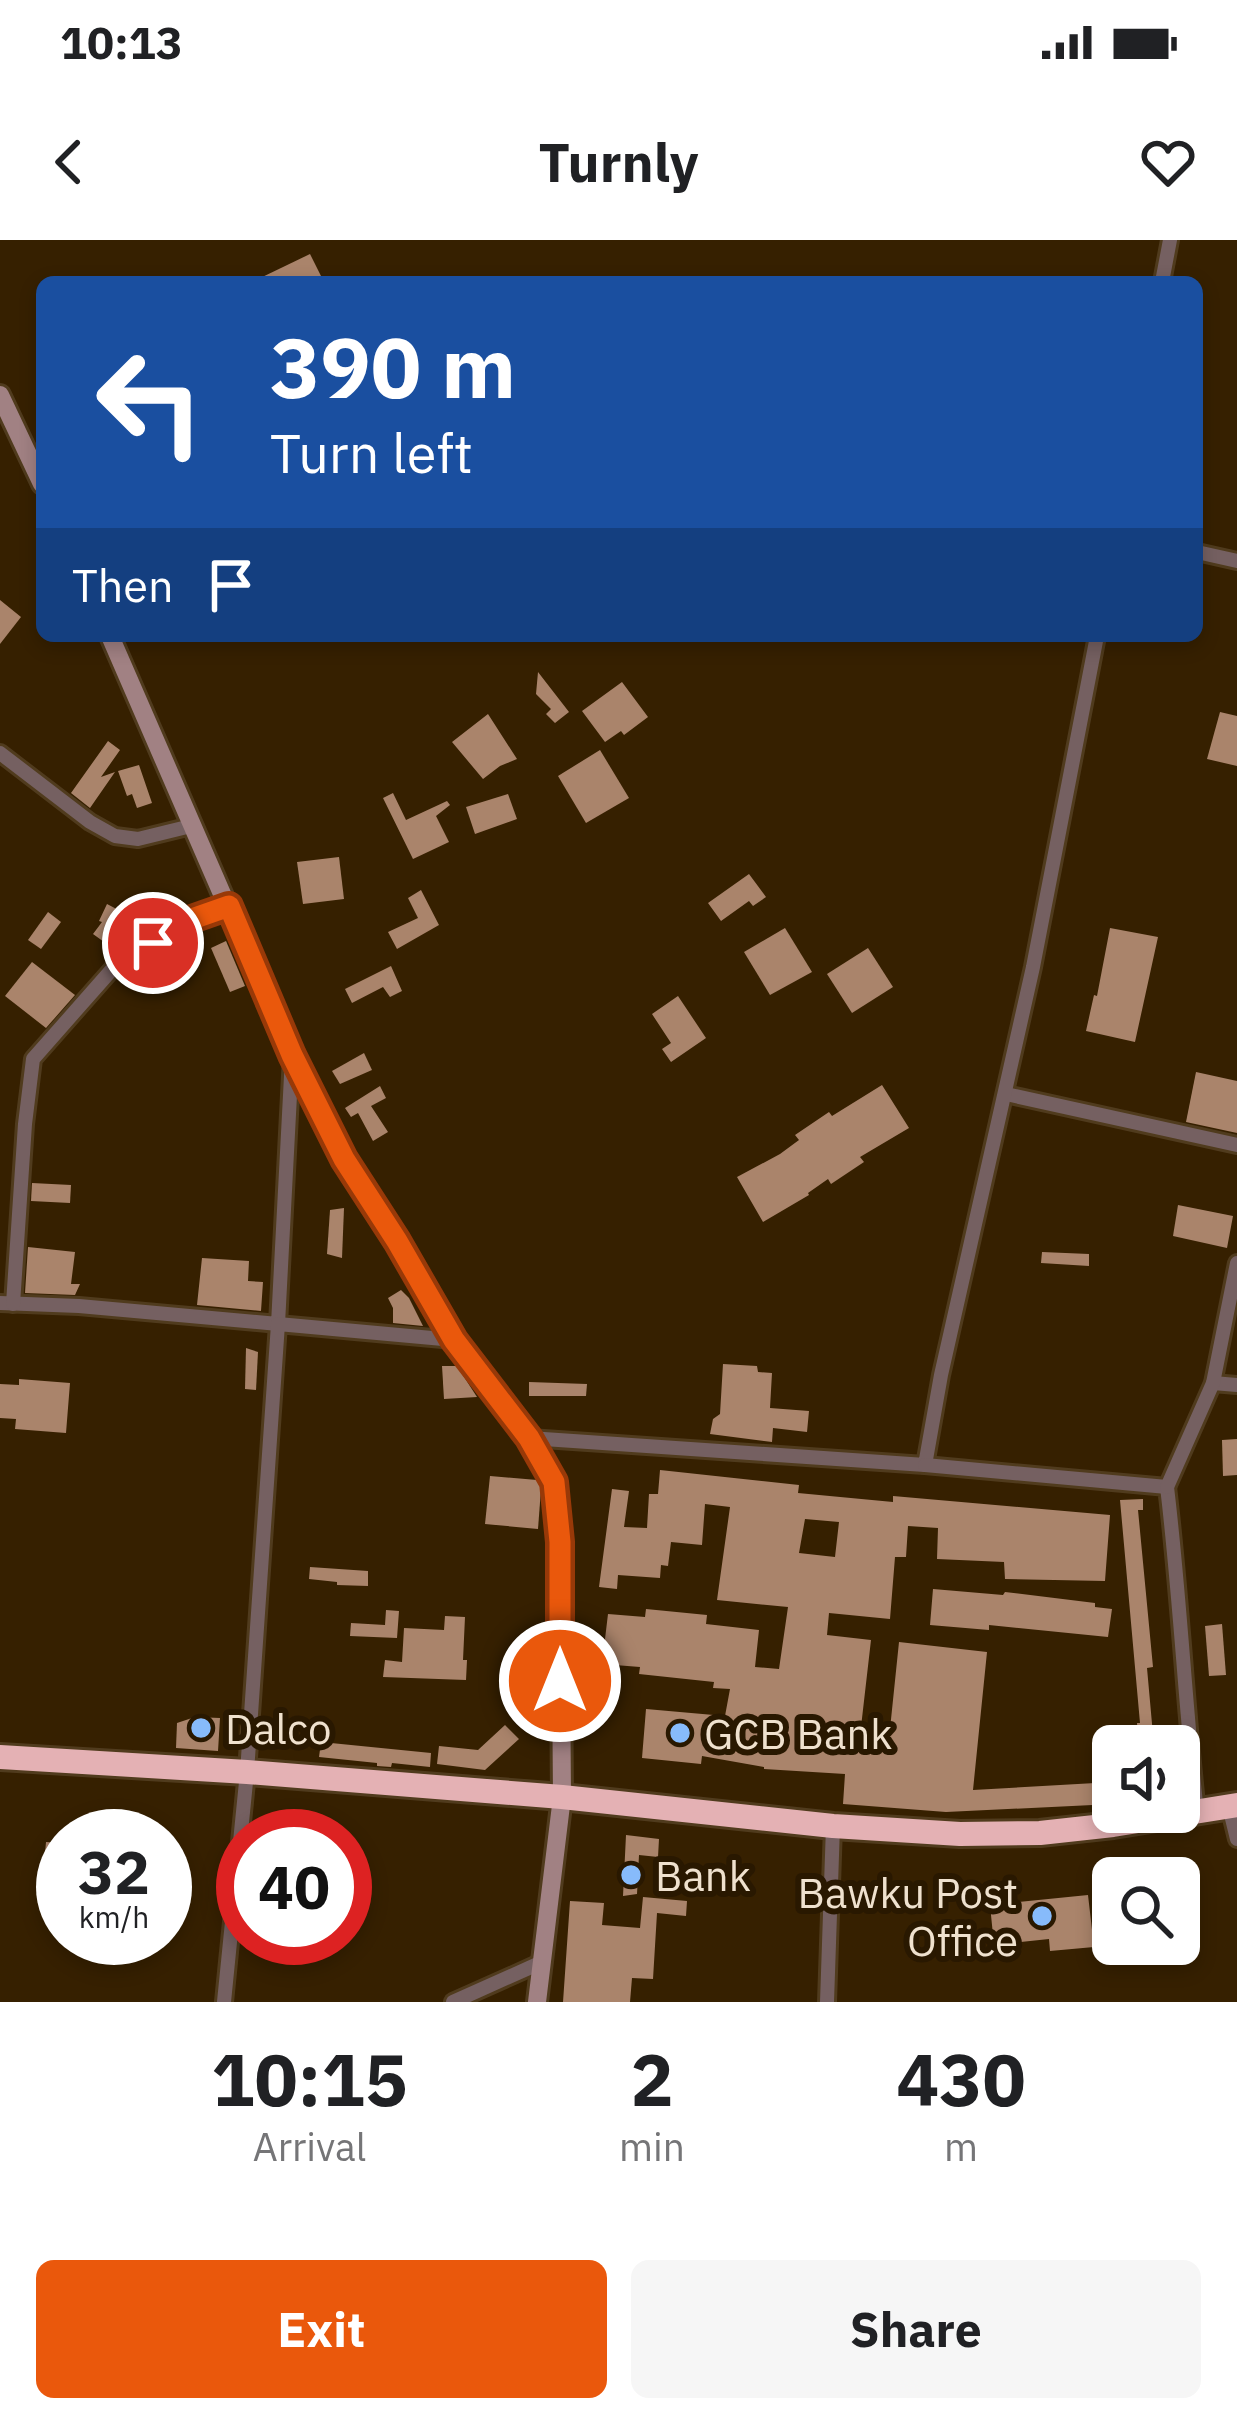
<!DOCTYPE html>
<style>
:root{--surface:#fff;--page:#f6f6f6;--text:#202124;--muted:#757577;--accent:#ea580c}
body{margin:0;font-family:"IBM Plex Sans",sans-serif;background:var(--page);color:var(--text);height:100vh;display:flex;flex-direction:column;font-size:45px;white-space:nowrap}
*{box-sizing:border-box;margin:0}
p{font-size:39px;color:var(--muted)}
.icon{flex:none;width:66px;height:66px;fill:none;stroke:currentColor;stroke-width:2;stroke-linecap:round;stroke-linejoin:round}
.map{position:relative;height:1762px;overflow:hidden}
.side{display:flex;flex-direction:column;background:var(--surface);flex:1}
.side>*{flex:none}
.banner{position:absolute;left:36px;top:36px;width:1167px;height:366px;border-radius:18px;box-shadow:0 6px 18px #0003;background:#1a4fa0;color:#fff;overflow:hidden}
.fabs{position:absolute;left:1092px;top:1485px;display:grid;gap:24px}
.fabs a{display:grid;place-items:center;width:108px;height:108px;border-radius:18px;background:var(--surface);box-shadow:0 6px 18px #0003;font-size:60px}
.speed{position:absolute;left:36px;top:1569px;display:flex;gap:24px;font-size:60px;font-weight:700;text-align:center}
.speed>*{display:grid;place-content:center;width:156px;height:156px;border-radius:50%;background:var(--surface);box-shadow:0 6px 18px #0003;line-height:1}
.speed small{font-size:30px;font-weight:400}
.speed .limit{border:18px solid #d22;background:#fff;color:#111}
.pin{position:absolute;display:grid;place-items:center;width:102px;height:102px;color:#fff;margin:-51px;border:6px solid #fff;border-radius:50%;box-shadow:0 3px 12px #0007}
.me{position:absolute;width:132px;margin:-66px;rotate:0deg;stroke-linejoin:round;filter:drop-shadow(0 0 9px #0008)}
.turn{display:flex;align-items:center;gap:42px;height:252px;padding:0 36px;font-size:54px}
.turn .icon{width:156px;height:156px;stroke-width:2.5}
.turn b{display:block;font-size:84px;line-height:102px}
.then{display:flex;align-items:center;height:114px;padding:0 36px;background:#0003;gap:24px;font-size:45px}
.eta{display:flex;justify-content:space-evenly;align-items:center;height:204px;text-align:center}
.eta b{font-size:72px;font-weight:800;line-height:84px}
.primary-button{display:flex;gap:24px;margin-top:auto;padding:24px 36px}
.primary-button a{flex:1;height:138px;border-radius:18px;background:var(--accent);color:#fff;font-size:48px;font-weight:800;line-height:138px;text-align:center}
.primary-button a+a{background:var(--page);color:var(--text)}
.status{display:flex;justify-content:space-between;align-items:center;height:84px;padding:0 60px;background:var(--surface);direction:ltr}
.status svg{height:33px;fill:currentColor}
header{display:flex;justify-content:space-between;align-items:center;height:156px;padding:0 36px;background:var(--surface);font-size:54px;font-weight:800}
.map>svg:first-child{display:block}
</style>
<div class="status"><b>10:13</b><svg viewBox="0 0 49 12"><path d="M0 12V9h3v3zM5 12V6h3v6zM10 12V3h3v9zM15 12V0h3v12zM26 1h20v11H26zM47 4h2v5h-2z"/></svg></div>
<header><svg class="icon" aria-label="back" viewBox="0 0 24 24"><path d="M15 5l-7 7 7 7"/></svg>Turnly<svg class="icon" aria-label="heart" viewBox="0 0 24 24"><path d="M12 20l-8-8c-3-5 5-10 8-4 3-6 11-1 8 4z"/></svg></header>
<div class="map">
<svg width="1237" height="1762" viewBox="0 0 1237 1762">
<rect width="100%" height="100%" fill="#362000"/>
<g fill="#aa846b" fill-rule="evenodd">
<polygon points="310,14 324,42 252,42"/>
<polygon points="0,360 21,377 0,404"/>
<polygon points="538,432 569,472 555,483 546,474 551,469 536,454"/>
<polygon points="622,442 648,477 624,495 621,491 605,502 582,471"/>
<polygon points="1220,472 1237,476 1237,526 1207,519"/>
<polygon points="488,474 517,519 500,526 483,539 452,502"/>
<polygon points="108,501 120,510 101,537 115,532 90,568 71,553"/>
<polygon points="600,510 629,558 586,583 558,536"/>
<polygon points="139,525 152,563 137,568 132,554 127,556 118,531"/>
<polygon points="393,553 406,580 447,561 450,565 436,576 449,602 413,619 383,558"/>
<polygon points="508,554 517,579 475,594 466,567"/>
<polygon points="339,617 344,659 303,664 297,622"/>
<polygon points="749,634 766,657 753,666 749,661 721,681 708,663"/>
<polygon points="421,650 439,685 397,709 388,692 418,678 408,658"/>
<polygon points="107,664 128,675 111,707 93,694 102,682 99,681"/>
<polygon points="48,672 61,682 41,709 28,700"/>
<polygon points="785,688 812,732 770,755 744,712"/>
<polygon points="1110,688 1158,697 1135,802 1086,791 1094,755 1097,756"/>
<polygon points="226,701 245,746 230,752 211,708"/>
<polygon points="868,708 893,747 852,773 827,734"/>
<polygon points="32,722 75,755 46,788 5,756"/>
<polygon points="391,726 402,751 390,757 383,747 352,763 345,749"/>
<polygon points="678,756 706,798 671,822 662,809 671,803 652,774"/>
<polygon points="364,813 372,830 340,844 332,831"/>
<polygon points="1196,832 1237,841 1237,893 1186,882"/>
<polygon points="882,845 909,888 860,917 864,922 831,944 828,939 808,953 809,955 763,982 737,937 780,914 799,900 795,895 829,872 832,876"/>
<polygon points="380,846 386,858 371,866 388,892 373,901 358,873 351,877 345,868"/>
<polygon points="32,943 71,945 70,963 31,961"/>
<polygon points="1178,965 1233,976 1227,1008 1173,996"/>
<polygon points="344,968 342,1018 327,1014 330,970"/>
<polygon points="28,1007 75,1012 71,1044 80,1044 75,1055 25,1053"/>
<polygon points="1042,1012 1089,1014 1089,1026 1041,1023"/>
<polygon points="202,1018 249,1021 248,1041 263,1042 261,1071 197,1065"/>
<polygon points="401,1050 409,1058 423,1086 393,1083 393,1068 388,1058"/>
<polygon points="246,1108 258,1112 256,1150 245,1149"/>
<polygon points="723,1124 757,1126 758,1132 772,1133 770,1168 809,1171 807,1192 773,1188 772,1202 710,1194 713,1179 720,1174"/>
<polygon points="442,1126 457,1126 477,1157 444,1159"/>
<polygon points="19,1139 70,1143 66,1193 15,1189 16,1179 0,1178 0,1144 19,1145"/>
<polygon points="529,1142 587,1144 586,1156 529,1156"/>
<polygon points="1237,1199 1237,1235 1223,1236 1222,1200"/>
<path d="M660,1230L799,1245L798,1253L893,1262V1256L1110,1275L1105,1341L1005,1339L1004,1322L937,1319L938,1288L908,1286L906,1317H895L890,1379L829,1373L827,1395L871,1400L861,1487L890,1489L899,1402L987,1412L973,1550L1113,1542V1564L946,1572L843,1564L845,1534L764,1529V1527L702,1516L701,1524L642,1518L646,1469L725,1476L730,1449L713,1448L714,1442L639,1434L640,1427L602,1424L608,1374L645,1377L646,1369L707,1375L706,1384L759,1390L755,1427L779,1429L788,1367L717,1360L730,1267L705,1264L702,1305L671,1302L668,1326L661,1325L660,1338L618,1335L617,1349L599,1347L612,1249L629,1251L624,1287L647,1288L649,1254H658ZM805,1279L839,1282L835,1317L799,1313Z"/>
<polygon points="490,1236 537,1240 541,1249 538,1289 485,1284"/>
<polygon points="1143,1259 1143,1270 1138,1270 1153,1427 1147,1428 1154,1506 1139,1506 1137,1483 1140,1483 1120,1260"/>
<polygon points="310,1327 368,1331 368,1346 337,1345 337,1342 309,1339"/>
<polygon points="933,1349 1003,1355 1005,1352 1095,1363 1095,1367 1112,1369 1108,1397 989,1385 989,1390 930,1385"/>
<polygon points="386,1370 399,1371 397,1398 350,1396 351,1383 385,1385"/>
<polygon points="445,1376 465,1377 463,1420 467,1420 466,1440 383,1437 385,1420 402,1422 404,1388 444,1390"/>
<polygon points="1222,1384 1226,1435 1209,1436 1205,1386"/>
<polygon points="195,1477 220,1478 218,1511 176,1508 177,1483"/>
<polygon points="505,1485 519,1499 485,1530 437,1524 439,1506 478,1510"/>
<polygon points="321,1502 431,1513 430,1527 392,1523 391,1527 377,1526 377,1523 319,1517"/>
<polygon points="626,1595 659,1599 658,1617 639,1615 637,1654 623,1656"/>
<polygon points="46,1602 63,1603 60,1648 42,1646"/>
<polygon points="1088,1655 1094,1707 1050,1711 1049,1699 994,1705 990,1665"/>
<polygon points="643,1657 687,1661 686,1676 657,1673 653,1739 632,1738 630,1762 563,1762 570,1661 604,1663 602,1685 640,1688"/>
</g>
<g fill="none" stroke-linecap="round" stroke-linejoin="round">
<defs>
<g id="street">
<polyline points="1162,42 1170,0"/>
<polyline points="1197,312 1237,321"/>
<polyline points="0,513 90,582 115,596 138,599 191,586"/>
<polyline points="1006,854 1237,905"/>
<polyline points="0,1063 79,1066 278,1084 292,817"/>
<polyline points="13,1064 25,884 33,819 115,726 192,679 228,666"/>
<polyline points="1213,1143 1237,1145"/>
<polyline points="529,1198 925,1225 941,1135 1033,727 1097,396"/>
<path d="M925,1225L1167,1247C1180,1355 1185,1464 1197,1573"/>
<polyline points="1167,1247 1213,1143 1237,1023"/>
<polyline points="1229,1566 1237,1599"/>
<polyline points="224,1762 247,1532 278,1084 454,1100"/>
<polyline points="453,1762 540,1723"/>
<polyline points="827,1762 833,1586"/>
</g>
<g id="secondary">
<polyline points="0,155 42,244"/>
<polyline points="110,396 292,815 344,918 397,1001 454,1100 529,1198 554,1242 560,1302 562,1557 537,1762"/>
</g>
<polyline id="highway" points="0,1517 247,1532 562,1557 833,1586 960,1594 1040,1593 1113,1585 1237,1565"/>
</defs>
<use href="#street" stroke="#503b1d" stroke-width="20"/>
<use href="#secondary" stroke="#503b1d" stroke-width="24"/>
<use href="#highway" stroke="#503b1d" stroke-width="30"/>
<use href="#street" stroke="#756061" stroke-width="14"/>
<use href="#secondary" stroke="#a18183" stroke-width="18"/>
<use href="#highway" stroke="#e4b1b4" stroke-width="24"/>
</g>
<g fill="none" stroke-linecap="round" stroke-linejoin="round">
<defs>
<polyline id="route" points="153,703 192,679 229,666 292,815 344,919 397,1001 454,1100 529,1198 554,1242 560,1302 560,1441"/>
</defs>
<use href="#route" stroke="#983908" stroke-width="30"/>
<use href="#route" stroke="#ea580c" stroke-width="21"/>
</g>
<g fill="#87bbfb" stroke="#291800" stroke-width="4.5">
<circle cx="201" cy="1488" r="12"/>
<circle cx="680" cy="1493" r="12"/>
<circle cx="631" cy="1635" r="12"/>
<circle cx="1042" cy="1676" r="12"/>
</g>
<g text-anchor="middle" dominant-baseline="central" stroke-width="12" stroke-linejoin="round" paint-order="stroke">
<g font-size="42" fill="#efe1ce" stroke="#291800" text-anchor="start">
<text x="225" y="1488">Dalco</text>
<text x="704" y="1493">GCB Bank</text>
<text x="655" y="1635">Bank</text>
<text x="1018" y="1652" text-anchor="end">Bawku Post<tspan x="1018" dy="48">Office</tspan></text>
</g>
</g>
</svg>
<div class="fabs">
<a><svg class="icon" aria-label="sound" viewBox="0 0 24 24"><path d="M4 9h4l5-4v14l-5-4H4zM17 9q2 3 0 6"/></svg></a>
<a><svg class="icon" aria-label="search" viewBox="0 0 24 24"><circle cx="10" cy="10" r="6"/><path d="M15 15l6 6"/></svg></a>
</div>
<div class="speed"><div>32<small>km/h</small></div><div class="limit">40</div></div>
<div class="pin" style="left:153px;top:703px;background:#d93025"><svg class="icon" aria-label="arrive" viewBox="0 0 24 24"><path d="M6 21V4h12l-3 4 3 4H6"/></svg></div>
<svg class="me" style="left:560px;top:1441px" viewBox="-20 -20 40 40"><circle r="17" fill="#ea580c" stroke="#fff" stroke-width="3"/><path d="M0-11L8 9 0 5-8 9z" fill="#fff"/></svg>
<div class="banner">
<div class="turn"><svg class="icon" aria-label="left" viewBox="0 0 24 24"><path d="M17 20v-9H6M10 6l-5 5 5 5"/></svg><div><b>390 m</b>Turn left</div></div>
<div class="then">Then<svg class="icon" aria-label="arrive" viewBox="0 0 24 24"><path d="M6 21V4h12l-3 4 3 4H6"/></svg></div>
</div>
</div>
<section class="side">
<div class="eta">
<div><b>10:15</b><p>Arrival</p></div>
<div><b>2</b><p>min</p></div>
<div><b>430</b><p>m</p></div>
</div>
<div class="primary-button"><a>Exit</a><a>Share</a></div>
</section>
